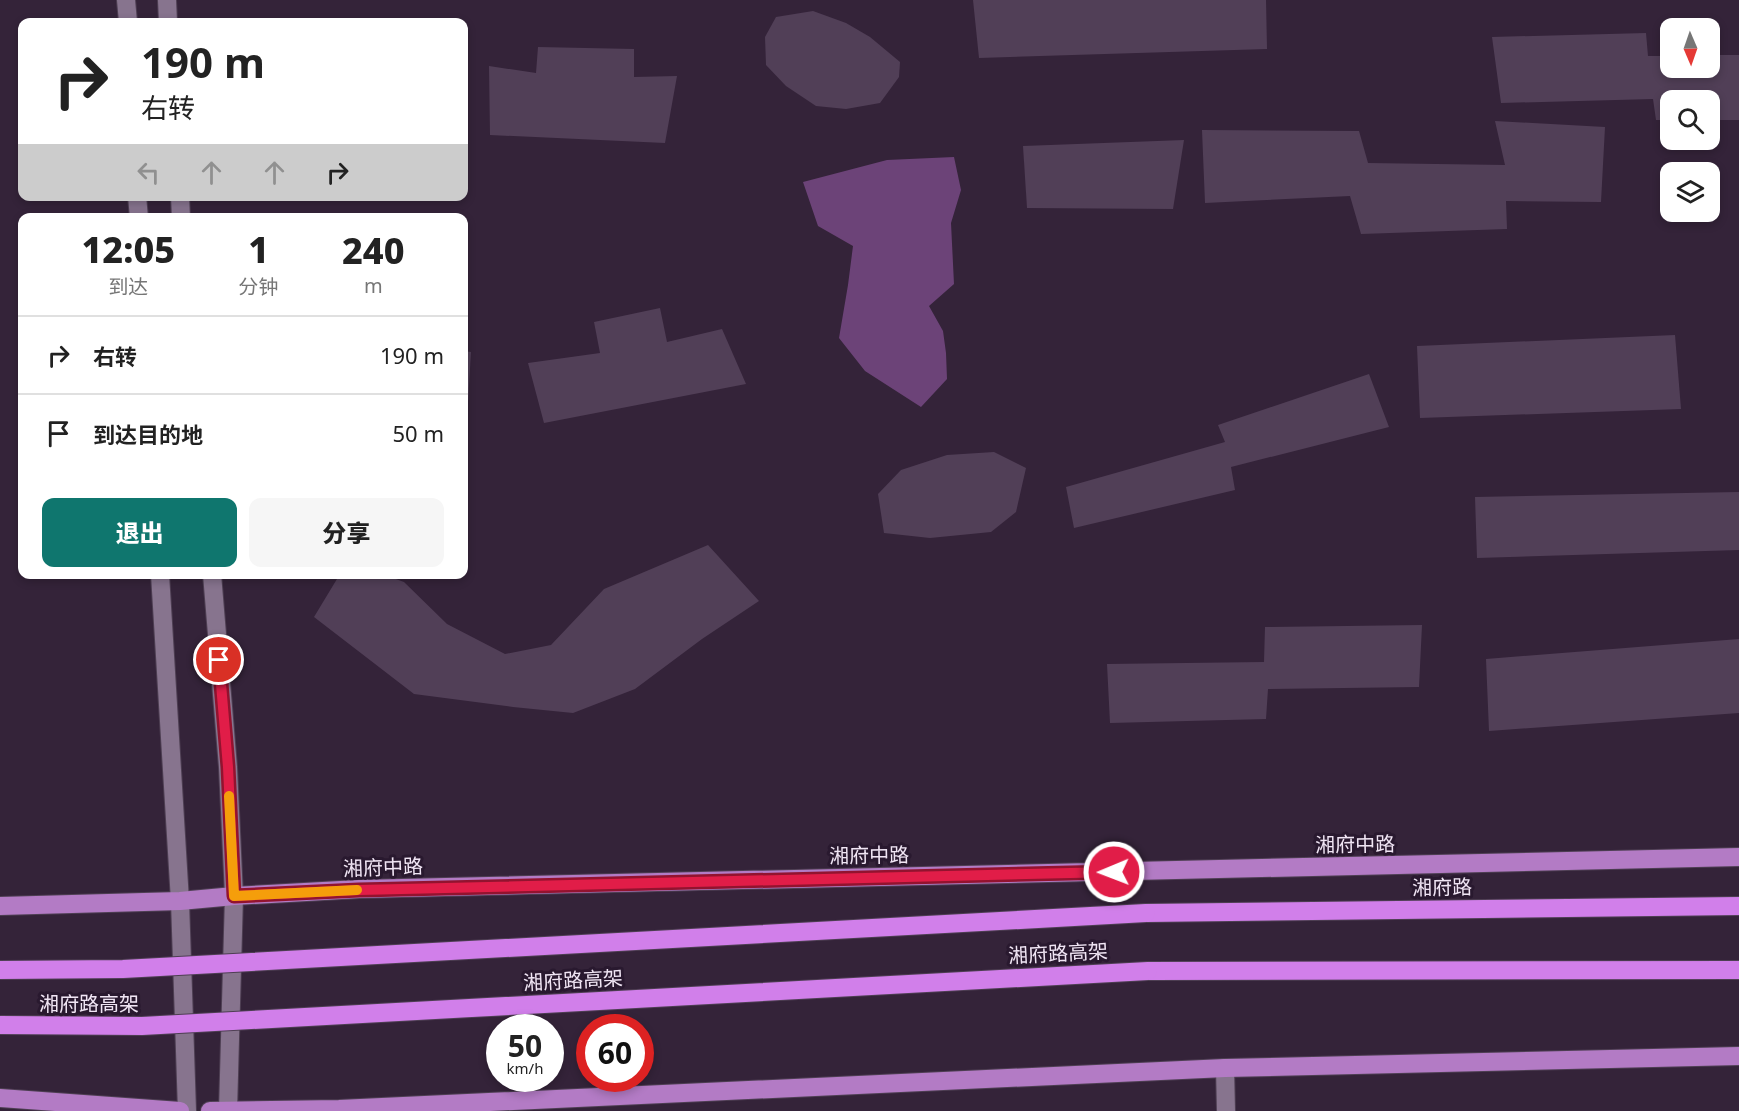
<!DOCTYPE html>
<html lang="zh">
<meta charset="utf-8">
<style>
:root{--surface:#fff;--page:#f6f6f6;--text:#222;--muted:#767676;--line:#e0e0e0;--accent:#0f766e}
body{margin:0;font-family:"Noto Sans","Noto Sans SC",sans-serif;background:var(--page);color:var(--text);height:100vh;display:flex;flex-direction:column;font-size:22px;white-space:nowrap}
*{box-sizing:border-box;margin:0}
p{font-size:20px;color:var(--muted)}
.icon{flex:none;width:33px;height:33px;fill:none;stroke:currentColor;stroke-width:2;stroke-linecap:round;stroke-linejoin:round}
.map{position:relative;flex:1;overflow:hidden}
.side{position:absolute;left:18px;top:213px;width:450px;height:366px;display:flex;flex-direction:column;background:var(--surface);border-radius:12px;box-shadow:0 3px 9px #0003}
.side>*{flex:none}
.hud{position:absolute;left:18px;top:18px;width:450px;height:183px;border-radius:12px;box-shadow:0 3px 9px #0003;background:#fff;color:var(--text);overflow:hidden}
.needle{width:39px;rotate:178deg}
.tools{position:absolute;left:1660px;top:18px;display:grid;gap:12px}
.tools a{display:grid;place-items:center;width:60px;height:60px;border-radius:12px;background:var(--surface);box-shadow:0 3px 9px #0003;font-size:30px}
.speed{position:absolute;left:486px;top:1014px;display:flex;gap:12px;font-size:30px;font-weight:700;text-align:center}
.speed>*{display:grid;place-content:center;width:78px;height:78px;border-radius:50%;background:var(--surface);box-shadow:0 3px 9px #0003;line-height:1}
.speed small{font-size:15px;font-weight:400}
.speed .limit{border:9px solid #d22;background:#fff;color:#111}
.pin{position:absolute;display:grid;place-items:center;width:51px;height:51px;color:#fff;margin:-26px;border:3px solid #fff;border-radius:50%;box-shadow:0 2px 6px #0007}
.me{position:absolute;width:66px;margin:-33px;rotate:269deg;stroke-linejoin:round;filter:drop-shadow(0 0 4px #0008)}
.turn{display:flex;align-items:center;gap:21px;height:126px;padding:0 24px;font-size:27px}
.turn .icon{width:78px;height:78px;stroke-width:2.5}
.turn b{display:block;font-size:42px;line-height:51px}
.lanes{display:flex;align-items:center;height:57px;padding:0 24px;background:#0003;justify-content:center;gap:30px;direction:ltr}
.lanes .off{opacity:.35}
.eta{display:flex;justify-content:space-evenly;align-items:center;height:102px;text-align:center}
.eta b{font-size:36px;font-weight:800;line-height:42px}
.cta{display:flex;gap:12px;margin-top:auto;padding:12px 24px}
.cta a{flex:1;height:69px;border-radius:12px;background:var(--accent);color:#fff;font-size:24px;font-weight:800;line-height:69px;text-align:center}
.cta a+a{background:var(--page);color:var(--text)}
ul{padding:0;list-style:none}
li{display:flex;align-items:center;gap:18px;height:78px;padding:0 24px;border-top:2px solid var(--line)}
li div{flex:1}
li b{display:block;font-size:22px}
li em{font-style:normal}
.map>svg:first-child{display:block}
</style>
<div class="map">
<svg width="1739" height="1111" viewBox="0 0 1739 1111">
<rect width="100%" height="100%" fill="#342339"/>
<polygon fill="#6c4378" points="954,157 961,190 951,223 954,284 929,306 943,331 946,353 947,379 921,407 865,371 839,338 848,285 853,246 818,226 803,182 887,160"/>
<g fill="#513f57">
<polygon points="973,0 1266,0 1267,49 979,58"/>
<polygon points="813,11 846,23 870,37 900,62 899,77 880,103 846,109 816,106 786,86 766,65 765,37 776,17"/>
<polygon points="1646,33 1648,56 1671,56 1671,68 1710,68 1710,55 1739,55 1739,120 1710,120 1710,100 1671,100 1671,120 1656,120 1653,99 1501,103 1492,37"/>
<polygon points="538,47 634,49 634,77 677,76 665,143 490,135 489,66 536,73"/>
<polygon points="1495,121 1605,127 1601,202 1506,201 1507,229 1361,234 1350,196 1205,203 1202,130 1359,131 1368,163 1505,165"/>
<polygon points="1184,140 1173,209 1027,208 1023,146"/>
<polygon points="660,308 667,342 722,329 746,384 544,423 528,363 600,353 594,322"/>
<polygon points="1675,335 1681,409 1420,418 1417,346"/>
<polygon points="464,351 471,352 468,402 464,404"/>
<polygon points="1369,374 1389,427 1231,467 1235,490 1074,528 1066,487 1225,442 1218,425"/>
<polygon points="994,452 1026,468 1016,512 991,532 930,538 884,533 878,494 901,470 947,455"/>
<polygon points="1739,492 1739,550 1477,558 1475,497"/>
<polygon points="708,545 759,601 702,639 635,689 573,713 513,707 414,694 314,617 340,574 382,574 404,582 447,624 505,654 551,645 604,589"/>
<polygon points="1422,625 1419,687 1268,689 1266,719 1110,723 1107,664 1264,662 1265,627"/>
<polygon points="1739,639 1739,713 1489,731 1486,659"/>
</g>
<g fill="none" stroke-linecap="round" stroke-linejoin="round">
<defs>
<polyline id="street" points="1225,1068 1226,1111"/>
<g id="secondary">
<polyline points="126,0 128,22"/>
<polyline points="167,0 168,22"/>
<polyline points="137,196 139,218"/>
<polyline points="180,196 181,218"/>
<polyline points="160,574 180,901 187,1111"/>
<polyline points="212,574 228,767 234,896 228,1111"/>
</g>
<g id="primary">
<polyline points="0,906 180,901 234,896 359,889 1739,857"/>
<polyline points="0,1098 180,1111"/>
<polyline points="210,1111 339,1109 1225,1068 1739,1056"/>
</g>
<g id="highway">
<polyline points="1146,913 1739,906"/>
<polyline points="1148,971 1739,970"/>
</g>
</defs>
<use href="#street" stroke="#4e3f53" stroke-width="20"/>
<use href="#secondary" stroke="#4e3f53" stroke-width="20"/>
<use href="#primary" stroke="#4e3f53" stroke-width="20"/>
<use href="#highway" stroke="#4e3f53" stroke-width="20"/>
<use href="#street" stroke="#87748e" stroke-width="18"/>
<use href="#secondary" stroke="#87748e" stroke-width="18"/>
<use href="#primary" stroke="#b37bc5" stroke-width="18"/>
<use href="#highway" stroke="#d17fea" stroke-width="18"/>
<defs>
<g id="highway-bridge">
<polyline points="0,970 123,969 1146,913"/>
<polyline points="0,1025 142,1026 1148,971"/>
</g>
</defs>
<use href="#highway-bridge" stroke="#4e3f53" stroke-width="20" stroke-linecap="butt"/>
<use href="#highway-bridge" stroke="#d17fea" stroke-width="18"/>
</g>
<g fill="none" stroke-linecap="round" stroke-linejoin="round">
<defs>
<polyline id="route" points="219,660 228,767 234,896 359,890 1114,872"/>
</defs>
<use href="#route" stroke="#92132f" stroke-width="15"/>
<use href="#route" stroke="#e11d48" stroke-width="10"/>
<polyline stroke="#f59e0b" stroke-width="10" points="229,796 234,896 357,890"/>
</g>
<g text-anchor="middle" dominant-baseline="central" stroke-width="6" stroke-linejoin="round" paint-order="stroke">
<g font-size="20" fill="#f0e5f4" stroke="#29192f">
<text transform="translate(1355 844) rotate(-1)">湘府中路</text>
<text transform="translate(869 855) rotate(-1)">湘府中路</text>
<text transform="translate(383 867) rotate(-2)">湘府中路</text>
<text transform="translate(1442 887) rotate(-1)">湘府路</text>
<text transform="translate(1058 953) rotate(-3)">湘府路高架</text>
<text transform="translate(573 980) rotate(-3)">湘府路高架</text>
<text x="89" y="1003">湘府路高架</text>
</g>
</g>
</svg>
<div class="tools">
<a><svg class="needle" viewBox="-14 -14 28 28"><path d="M0-13l5 13h-10z" fill="#e53935"/><path d="M0 13l5-13h-10z" fill="#767676"/></svg></a>
<a><svg class="icon" aria-label="search" viewBox="0 0 24 24"><circle cx="10" cy="10" r="6"/><path d="M15 15l6 6"/></svg></a>
<a><svg class="icon" aria-label="layers" viewBox="0 0 24 24"><path d="M12 4l9 5-9 5-9-5zM3 14l9 5 9-5"/></svg></a>
</div>
<div class="speed"><div>50<small>km/h</small></div><div class="limit">60</div></div>
<div class="pin" style="left:219px;top:660px;background:#d93025"><svg class="icon" aria-label="arrive" viewBox="0 0 24 24"><path d="M6 21V4h12l-3 4 3 4H6"/></svg></div>
<svg class="me" style="left:1114px;top:872px" viewBox="-20 -20 40 40"><circle r="17" fill="#e11d48" stroke="#fff" stroke-width="3"/><path d="M0-11L8 9 0 5-8 9z" fill="#fff"/></svg>
<div class="hud">
<div class="turn"><svg class="icon" aria-label="right" viewBox="0 0 24 24"><path d="M7 20v-9h11M14 6l5 5-5 5"/></svg><div><b>190 m</b>右转</div></div>
<div class="lanes"><svg class="icon off" aria-label="left" viewBox="0 0 24 24"><path d="M17 20v-9H6M10 6l-5 5 5 5"/></svg><svg class="icon off" aria-label="ahead" viewBox="0 0 24 24"><path d="M12 20V5M6 11l6-6 6 6"/></svg><svg class="icon off" aria-label="ahead" viewBox="0 0 24 24"><path d="M12 20V5M6 11l6-6 6 6"/></svg><svg class="icon" aria-label="right" viewBox="0 0 24 24"><path d="M7 20v-9h11M14 6l5 5-5 5"/></svg></div>
</div>
<section class="side">
<div class="eta">
<div><b>12:05</b><p>到达</p></div>
<div><b>1</b><p>分钟</p></div>
<div><b>240</b><p>m</p></div>
</div>
<ul>
<li><svg class="icon" aria-label="right" viewBox="0 0 24 24"><path d="M7 20v-9h11M14 6l5 5-5 5"/></svg><div><b>右转</b></div><em>190 m</em></li>
<li><svg class="icon" aria-label="arrive" viewBox="0 0 24 24"><path d="M6 21V4h12l-3 4 3 4H6"/></svg><div><b>到达目的地</b></div><em>50 m</em></li>
</ul>
<div class="cta"><a>退出</a><a>分享</a></div>
</section>
</div>
